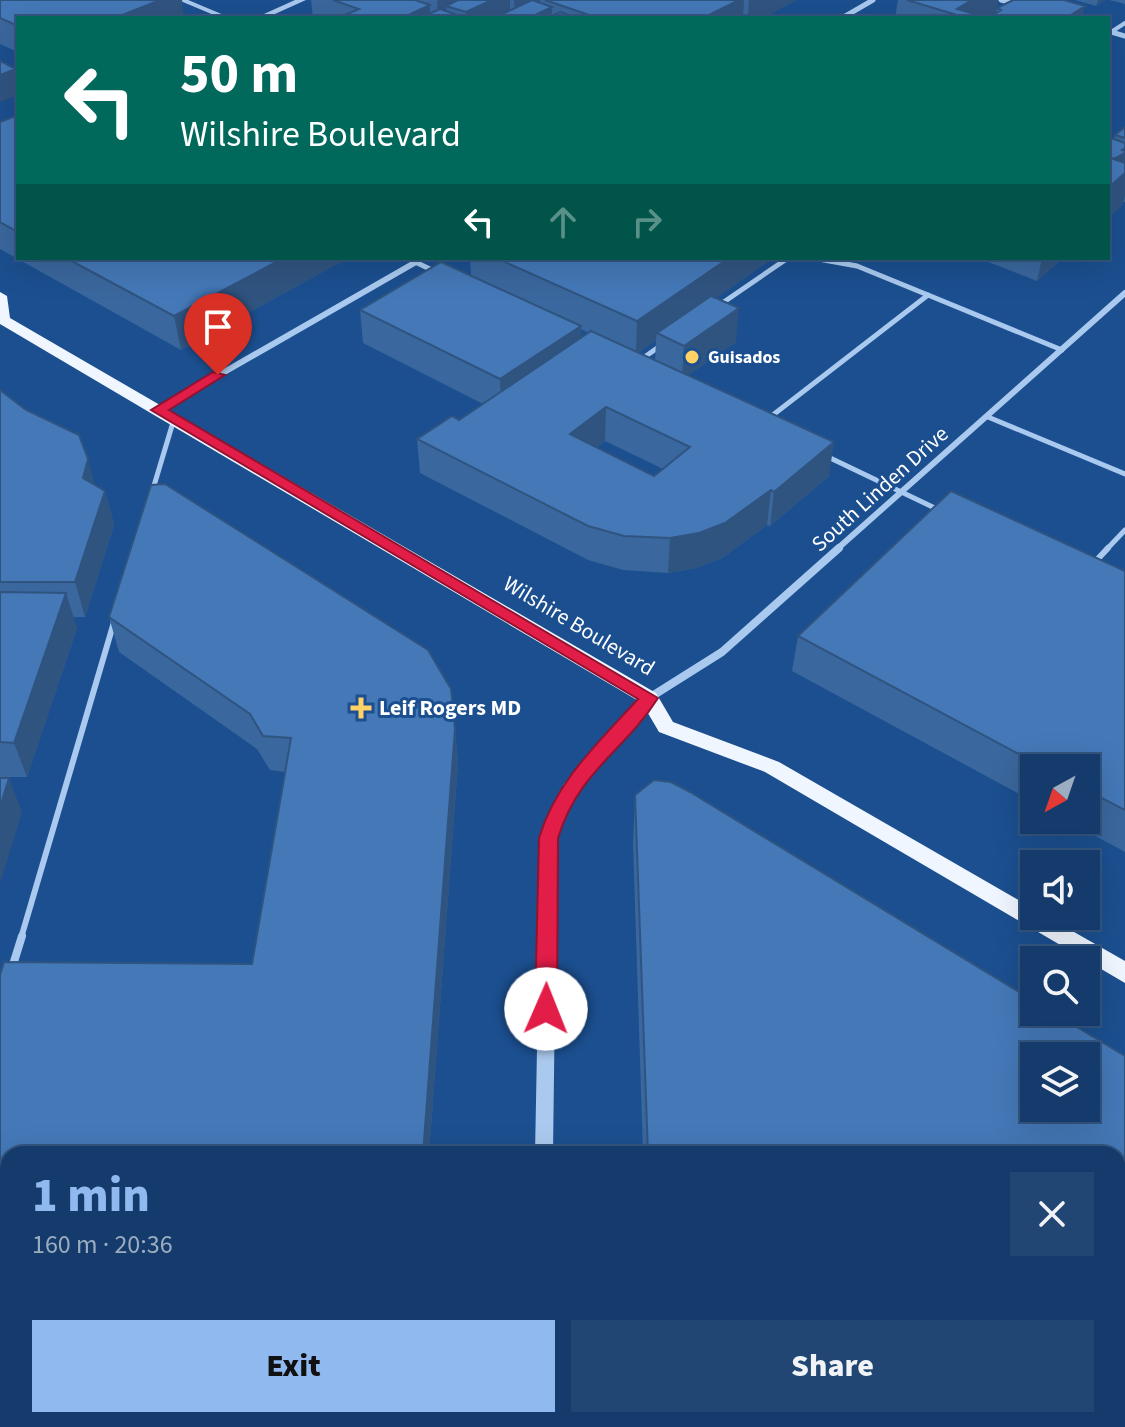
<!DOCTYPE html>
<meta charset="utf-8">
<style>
:root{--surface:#143b6b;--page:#214673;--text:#f1f3f6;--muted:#9dadc1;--line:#33557e;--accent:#90b9f0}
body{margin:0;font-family:"Source Sans 3",sans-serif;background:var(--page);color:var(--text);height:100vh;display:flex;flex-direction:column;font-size:30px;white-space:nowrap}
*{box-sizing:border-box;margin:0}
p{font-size:26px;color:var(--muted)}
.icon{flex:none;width:44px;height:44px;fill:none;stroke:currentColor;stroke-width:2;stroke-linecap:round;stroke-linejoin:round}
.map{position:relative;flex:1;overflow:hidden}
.panel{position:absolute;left:0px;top:1146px;width:1126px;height:282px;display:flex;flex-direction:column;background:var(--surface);border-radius:24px 24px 0 0;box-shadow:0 8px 32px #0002,0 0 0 2px var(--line)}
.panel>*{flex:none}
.guide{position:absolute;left:16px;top:16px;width:1094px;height:244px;border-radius:0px;box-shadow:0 8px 32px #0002,0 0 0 2px var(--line);background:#00695c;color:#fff;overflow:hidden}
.needle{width:52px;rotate:220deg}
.tools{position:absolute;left:1020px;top:754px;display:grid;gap:16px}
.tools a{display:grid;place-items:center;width:80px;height:80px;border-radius:0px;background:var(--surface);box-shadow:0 8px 32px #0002,0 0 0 2px var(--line);font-size:40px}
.pin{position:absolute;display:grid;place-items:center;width:68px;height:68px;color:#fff;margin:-82px -34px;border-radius:50% 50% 50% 0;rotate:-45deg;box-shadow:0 0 8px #0007}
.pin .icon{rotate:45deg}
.me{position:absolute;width:88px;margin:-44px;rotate:1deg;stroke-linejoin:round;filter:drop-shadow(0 0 6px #0008)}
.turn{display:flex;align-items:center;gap:28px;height:168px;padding:0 32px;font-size:36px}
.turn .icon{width:104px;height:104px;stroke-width:2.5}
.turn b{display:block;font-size:56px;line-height:68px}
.lanes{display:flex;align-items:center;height:76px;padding:0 32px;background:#0003;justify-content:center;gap:40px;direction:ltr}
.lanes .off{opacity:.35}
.round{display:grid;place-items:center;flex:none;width:84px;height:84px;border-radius:0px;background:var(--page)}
.headline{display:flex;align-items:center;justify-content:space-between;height:136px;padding:0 32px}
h1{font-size:48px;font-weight:800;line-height:60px;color:var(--accent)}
.cta{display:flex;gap:16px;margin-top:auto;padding:16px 32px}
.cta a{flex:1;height:92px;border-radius:0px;background:var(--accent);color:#111;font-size:32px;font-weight:800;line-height:92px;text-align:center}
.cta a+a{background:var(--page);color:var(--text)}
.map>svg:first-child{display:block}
</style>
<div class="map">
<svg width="1125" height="1427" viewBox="0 0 1125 1427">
<rect width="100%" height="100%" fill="#1b4f8f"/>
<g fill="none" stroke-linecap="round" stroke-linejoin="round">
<g stroke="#a9c9ee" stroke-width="4">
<polyline points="183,0 226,18"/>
<polyline points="1108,34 1125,23"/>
</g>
<g stroke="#a9c9ee" stroke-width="5">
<polyline points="407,258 436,272"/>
<polyline points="813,258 857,266 928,295"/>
<polyline points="718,306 788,258"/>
<polyline points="639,361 660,346"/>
<polyline points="988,417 1125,474"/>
<polyline points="769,418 928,295 1062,350"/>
<polyline points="826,456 939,510"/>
<polyline points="153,489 174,419"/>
<polyline points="1106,550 1125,530"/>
</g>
<g stroke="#a9c9ee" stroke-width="6">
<polyline points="1094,563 1108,548"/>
<polyline points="21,938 114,622"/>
</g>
<polyline stroke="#a9c9ee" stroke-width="8" points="12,968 22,936"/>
<g stroke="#a9c9ee" stroke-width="5">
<polyline points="1001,0 1019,5"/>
<polyline points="842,18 873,0"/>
<polyline points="1108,31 1125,36"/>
</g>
<g stroke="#a9c9ee" stroke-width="6">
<polyline points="158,410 423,258"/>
<polyline points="836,550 1125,293"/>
</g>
<polyline stroke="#a9c9ee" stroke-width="8" points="649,698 722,652 839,548"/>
<g fill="#a9c9ee" fill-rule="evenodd">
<polygon points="295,0 306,0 266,18 255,18"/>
<polygon points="649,693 654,695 656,698 654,701 575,791 557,838 553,1154 535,1154 541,838 564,784 644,695"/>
<rect x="530" y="1420" width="20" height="7"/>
</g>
<polygon fill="#f0f6ff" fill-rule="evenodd" points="0,292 7,296 10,318 656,693 673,722 779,762 1034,909 1034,916 1046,916 1125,961 1125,983 765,772 659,732 642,703 0,324"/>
</g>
<g fill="#3a679d" fill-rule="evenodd">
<polygon points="0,0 184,12 18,18 18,52 0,44"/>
<polygon points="311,0 796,0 763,18 313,18"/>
<polygon points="898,0 998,0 996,13 997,8 1082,18 895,18"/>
<polygon points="1075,0 1105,0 1096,6"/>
<polygon points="1109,0 1125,0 1125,4"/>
<polygon points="18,115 18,258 348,258 181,350 0,249 0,122"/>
<polygon points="1125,127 1125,202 1123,202 1123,204 1108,218 1108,137 1114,139 1115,135"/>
<path d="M470,258H770V260L716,298L736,342L688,375L829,476L770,526L767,525L722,558L696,568L668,573L623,570L588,560L420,473L417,439L459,420L483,404L363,343L360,310L471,276ZM581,329L589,333L581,338ZM656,340L655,361L638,353ZM605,441L663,469L654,476L597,447Z"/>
<polygon points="978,258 1063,258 1037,281"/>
<polygon points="0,390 95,485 105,491 114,525 85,617 73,617 77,628 27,777 0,777"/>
<polygon points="1125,571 1125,852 1066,820 1086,820 1086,768 1034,768 1034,802 792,671 798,636"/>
<polygon points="109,617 455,729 458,763 429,1154 8,1154 8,1390 0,1390 0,975 252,964 285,772 270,770 257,749 119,652"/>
<polygon points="635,795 1125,1056 1125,1394 1118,1394 1118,1154 643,1154 633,842"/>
</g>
<g fill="#305480">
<polygon points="160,0 182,0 184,18 115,18"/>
<polygon points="439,0 510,0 510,18 466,18 466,12 446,6 447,18 438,18 437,1"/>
<polygon points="514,0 540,0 540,13 552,7 552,18 515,18"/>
<polygon points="739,0 744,0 743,18 703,18"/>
<polygon points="749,0 796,0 763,18 748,18"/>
<polygon points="972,0 998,0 995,18 967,18 957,9"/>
<polygon points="1098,0 1105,0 1096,6"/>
<polygon points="430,5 430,18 402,18"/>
<polygon points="1085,6 1082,18 1066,18"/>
<polygon points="16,69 18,77 18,95 0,102 0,75"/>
<polygon points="1125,148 1125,161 1123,170 1108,162"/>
<polygon points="1125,173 1125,196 1123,204 1108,218 1108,188"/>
<polygon points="284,258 348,258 181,350 174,316"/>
<polygon points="729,258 770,258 770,260 662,336 657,333 656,340 636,354 637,321"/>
<polygon points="1042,258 1063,258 1037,281"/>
<polygon points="739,308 736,342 682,379 684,346"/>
<polygon points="581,326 581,360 501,413 500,379"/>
<polygon points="606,407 605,441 569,468 570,434"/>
<polygon points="834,442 829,476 770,526 774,492"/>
<polygon points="88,459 97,493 83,478"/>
<polygon points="771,490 767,525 722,558 696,568 668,573 670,538"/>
<polygon points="105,491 114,525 85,617 75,582"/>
<polygon points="66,593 77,628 27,777 14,743"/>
<polygon points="455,729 458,763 429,1154 423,1154"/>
<polygon points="9,778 22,812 0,884 0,807"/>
</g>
<g fill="#4478b7" stroke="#305480" stroke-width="2" fill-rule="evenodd">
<polygon points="0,0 160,0 115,18 18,18 18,26 0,18"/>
<polygon points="333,0 415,0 430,5 402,18 347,18 342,16 359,9"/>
<polygon points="458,0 492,0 466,12 446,6"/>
<polygon points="532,0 552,7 529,18 494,18"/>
<polygon points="545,0 739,0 703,18 598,18"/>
<polygon points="907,0 972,0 957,9 988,18 1001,10 997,8 1013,0 1064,0 1085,6 1066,18 967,18"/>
<polygon points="440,9 460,16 455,18 419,18"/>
<polygon points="560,12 578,18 548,18"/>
<polygon points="256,15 264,18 248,18"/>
<polygon points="0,61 16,69 0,75"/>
<polygon points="18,115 18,232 0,222 0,122"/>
<polygon points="1125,127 1125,138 1115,135"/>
<polygon points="1108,137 1125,143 1125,148 1122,150 1125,151 1125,153 1114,159 1108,157"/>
<polygon points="1108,157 1125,163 1125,173 1108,188"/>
<polygon points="66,258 284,258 174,316"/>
<polygon points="496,258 729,258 637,321"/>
<polygon points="441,262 581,326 500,379 360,310"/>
<polygon points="711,296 739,308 684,346 657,333"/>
<path d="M591,331L834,442L774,492L771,490L725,523L699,533L670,538L624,536L588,526L417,439L452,416L459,420ZM606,407L690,447L654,476L570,434Z"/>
<polygon points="0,390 26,410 79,435 88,459 83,478 105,491 75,582 0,582"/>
<polygon points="165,484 428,650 451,689 455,729 423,1154 8,1154 8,1363 0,1363 0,975 4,962 252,964 291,738 263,736 250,714 109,617 151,485"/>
<polygon points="951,491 1125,571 1125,810 1086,790 1086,768 1045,768 798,636"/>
<polygon points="0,592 66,593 14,743 0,742"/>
<polygon points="0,778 9,778 0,807"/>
<path d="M654,780L671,782L690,792L1034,1001V1012H1052L1125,1056V1356H1118V1154H648L635,795ZM1034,1056H1086V1108H1034Z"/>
</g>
<path fill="#e11d48" stroke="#92132f" stroke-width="2" d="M213,372L225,375L169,410L658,698C624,752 579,770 558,838L557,1009L554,1016H539L535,1009L539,838C556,781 598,743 638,699L151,410Z"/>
<g fill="#ffd166" stroke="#1b4f8f" stroke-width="3">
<circle cx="692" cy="357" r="8"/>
<path d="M357 696h8v8h8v8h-8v8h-8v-8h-8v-8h8z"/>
</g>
<g text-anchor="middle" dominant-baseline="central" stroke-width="6" stroke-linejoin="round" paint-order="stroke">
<g font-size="18" font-weight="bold" fill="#fff" stroke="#1b4f8f" text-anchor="start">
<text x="708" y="357">Guisados</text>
</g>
<g font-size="22" fill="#fff" stroke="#1b4f8f">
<text transform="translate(880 489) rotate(-42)">South Linden Drive</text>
<text transform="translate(579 626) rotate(31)">Wilshire Boulevard</text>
</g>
<g font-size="22" font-weight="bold" fill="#fff" stroke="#1b4f8f" text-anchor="start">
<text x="379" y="708">Leif Rogers MD</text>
</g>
</g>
</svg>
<div class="tools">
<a><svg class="needle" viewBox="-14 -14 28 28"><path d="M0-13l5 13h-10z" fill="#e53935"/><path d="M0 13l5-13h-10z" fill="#9dadc1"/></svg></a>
<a><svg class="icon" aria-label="sound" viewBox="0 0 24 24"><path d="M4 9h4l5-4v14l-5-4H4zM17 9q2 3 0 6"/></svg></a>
<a><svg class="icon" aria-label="search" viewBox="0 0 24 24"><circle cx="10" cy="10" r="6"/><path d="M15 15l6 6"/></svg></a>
<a><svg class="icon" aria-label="layers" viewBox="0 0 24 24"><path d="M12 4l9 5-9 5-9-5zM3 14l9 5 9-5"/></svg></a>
</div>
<div class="pin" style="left:218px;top:375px;background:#d93025"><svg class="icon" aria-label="arrive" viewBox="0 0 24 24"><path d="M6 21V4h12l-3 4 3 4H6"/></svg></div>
<svg class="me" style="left:546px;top:1009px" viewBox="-20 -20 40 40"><circle r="19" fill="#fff"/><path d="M0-13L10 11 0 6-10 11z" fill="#e11d48"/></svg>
<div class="guide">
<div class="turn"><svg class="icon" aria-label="left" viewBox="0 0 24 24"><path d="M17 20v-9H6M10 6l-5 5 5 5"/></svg><div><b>50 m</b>Wilshire Boulevard</div></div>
<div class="lanes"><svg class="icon" aria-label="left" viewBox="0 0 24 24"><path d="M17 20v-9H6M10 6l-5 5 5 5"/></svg><svg class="icon off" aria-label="ahead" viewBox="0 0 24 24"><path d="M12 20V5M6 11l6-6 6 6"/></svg><svg class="icon off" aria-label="right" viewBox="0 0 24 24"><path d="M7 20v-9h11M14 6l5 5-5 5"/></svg></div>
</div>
<section class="panel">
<div class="headline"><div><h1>1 min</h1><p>160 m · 20:36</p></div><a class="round"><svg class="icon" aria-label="close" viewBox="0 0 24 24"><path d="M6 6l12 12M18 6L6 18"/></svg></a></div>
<div class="cta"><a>Exit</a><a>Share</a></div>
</section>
</div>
